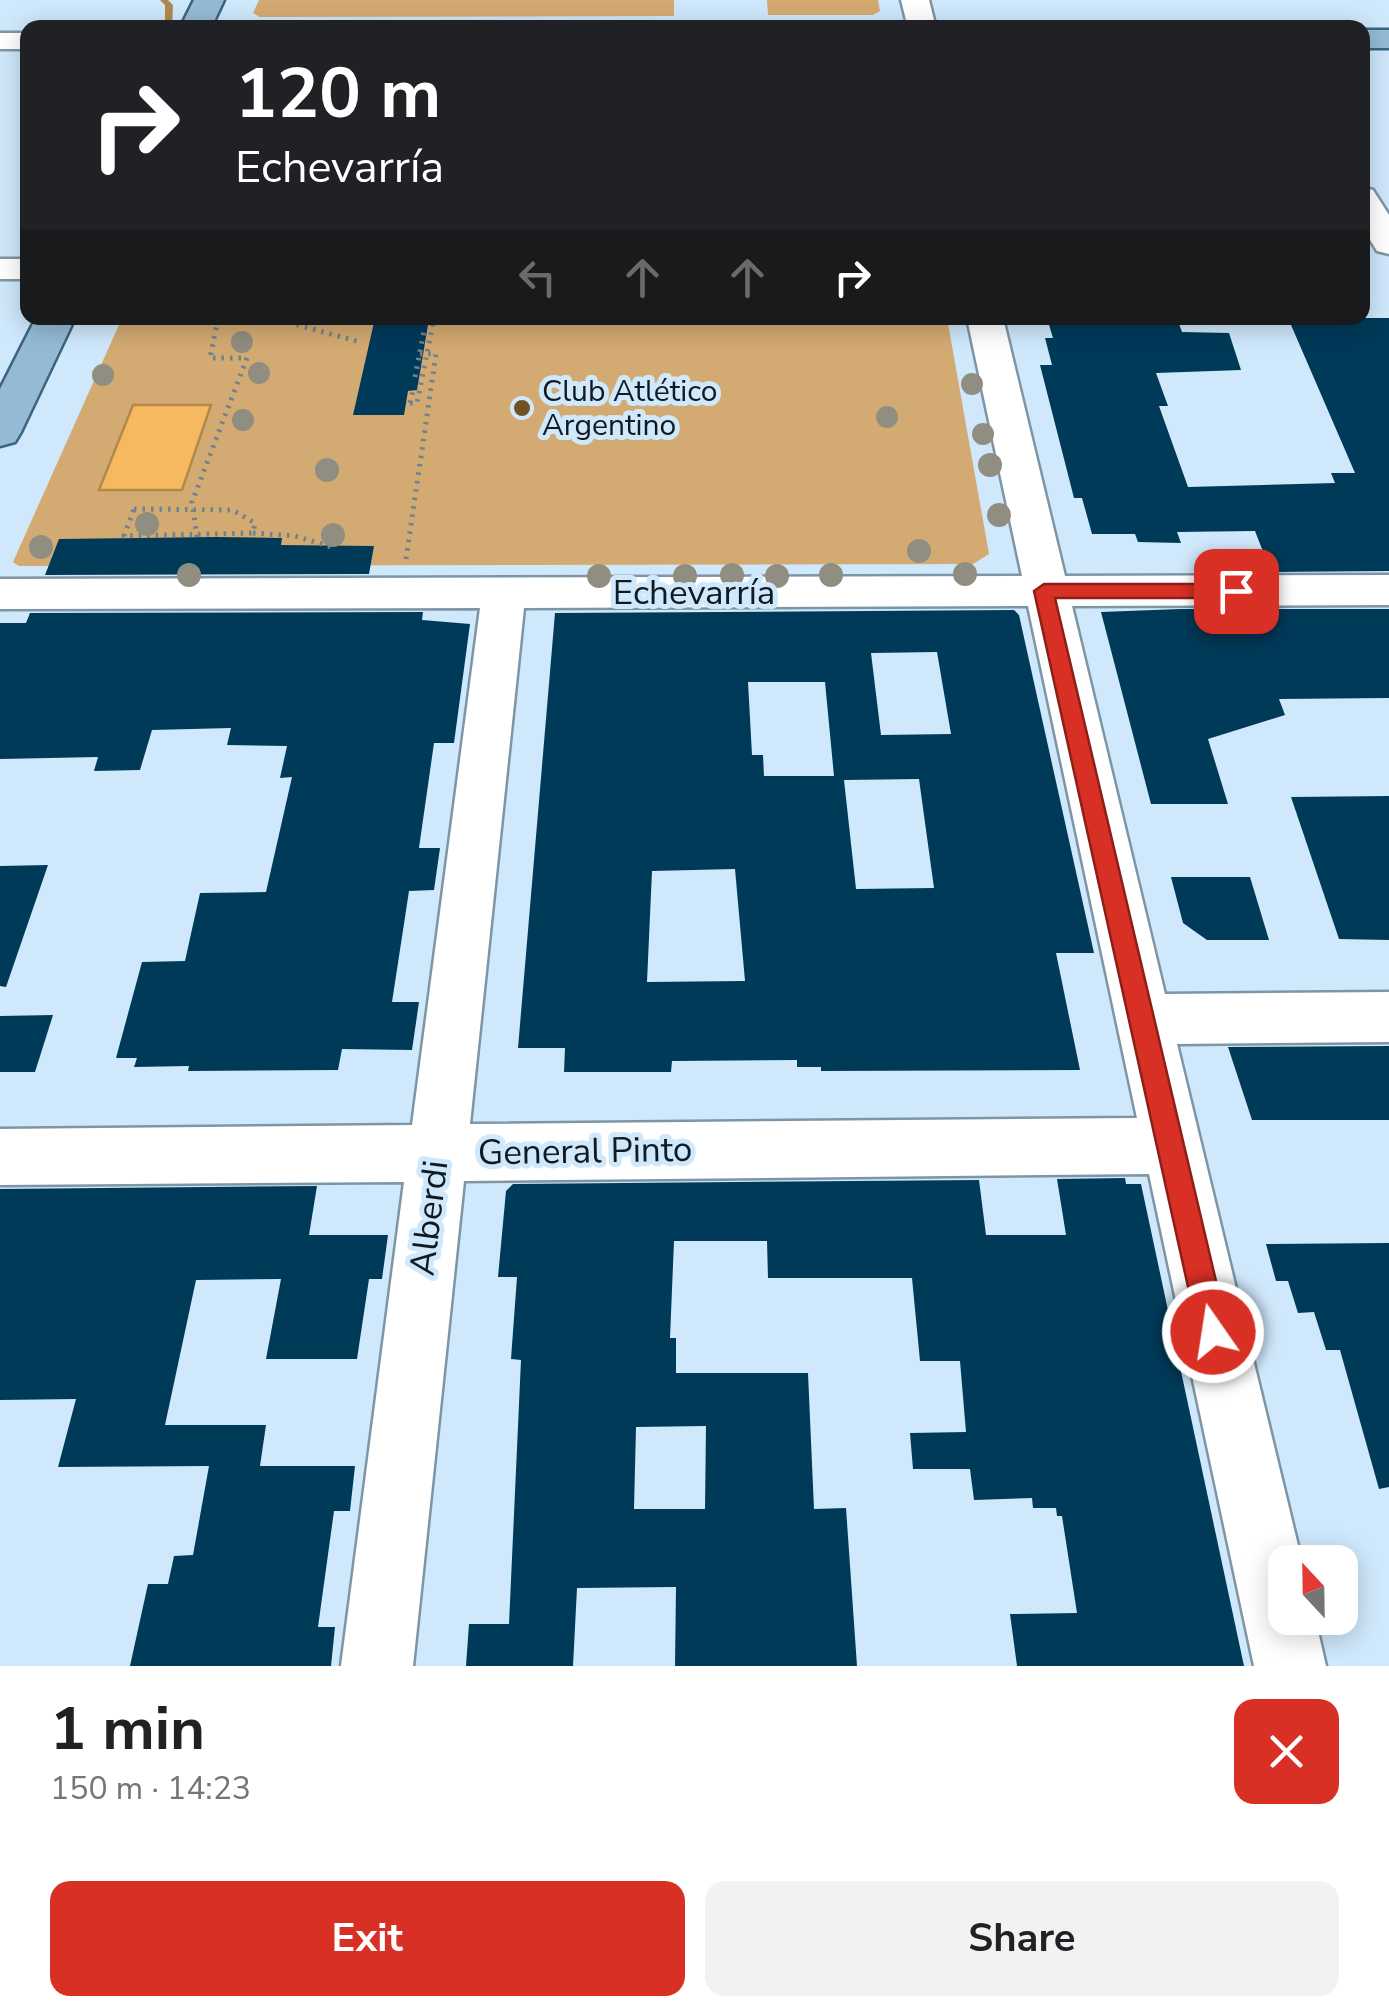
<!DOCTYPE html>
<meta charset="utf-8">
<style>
:root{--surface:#fff;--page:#f2f2f2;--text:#202124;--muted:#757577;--accent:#d93025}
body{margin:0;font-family:"Nunito Sans",sans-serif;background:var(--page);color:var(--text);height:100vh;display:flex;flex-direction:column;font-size:38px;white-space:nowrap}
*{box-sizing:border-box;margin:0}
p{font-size:32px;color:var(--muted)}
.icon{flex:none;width:55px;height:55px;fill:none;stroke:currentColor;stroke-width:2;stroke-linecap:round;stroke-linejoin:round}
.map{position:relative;height:1666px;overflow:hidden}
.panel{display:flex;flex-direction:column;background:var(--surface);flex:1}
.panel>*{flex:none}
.hud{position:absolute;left:20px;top:20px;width:1350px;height:305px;border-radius:20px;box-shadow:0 5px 25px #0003;background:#202124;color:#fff;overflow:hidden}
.needle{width:65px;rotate:338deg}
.fabs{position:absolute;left:1268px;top:1545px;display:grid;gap:20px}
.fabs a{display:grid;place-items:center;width:90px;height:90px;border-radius:20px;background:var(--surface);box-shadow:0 5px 25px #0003;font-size:50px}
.pin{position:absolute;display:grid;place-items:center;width:85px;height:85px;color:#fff;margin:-42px;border-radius:20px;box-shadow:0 5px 15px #0006}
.me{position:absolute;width:110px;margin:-55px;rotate:347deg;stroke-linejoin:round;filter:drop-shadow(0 0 8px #0008)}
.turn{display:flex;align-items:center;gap:35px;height:210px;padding:0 50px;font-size:45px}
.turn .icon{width:130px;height:130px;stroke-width:2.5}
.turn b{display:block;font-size:70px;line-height:85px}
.lanes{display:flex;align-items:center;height:95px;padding:0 50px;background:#0003;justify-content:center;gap:50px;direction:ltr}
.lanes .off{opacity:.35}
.round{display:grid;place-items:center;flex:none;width:105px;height:105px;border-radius:20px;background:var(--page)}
.headline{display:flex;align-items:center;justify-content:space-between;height:170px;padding:0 50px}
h1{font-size:60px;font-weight:700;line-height:75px}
.cta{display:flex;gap:20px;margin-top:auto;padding:20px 50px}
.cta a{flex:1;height:115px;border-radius:20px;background:var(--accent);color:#fff;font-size:40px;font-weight:700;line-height:115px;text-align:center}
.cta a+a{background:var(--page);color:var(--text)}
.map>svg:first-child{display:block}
</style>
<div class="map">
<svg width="1389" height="1666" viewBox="0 0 1389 1666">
<rect width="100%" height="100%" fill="#cfe8fb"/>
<g fill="#d3aa71">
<polygon points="259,0 674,0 674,16 260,17 253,13"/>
<polygon points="767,0 878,0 880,11 873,15 768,15"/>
<polygon points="122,318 947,318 989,554 973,564 19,566 13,562"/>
</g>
<polygon fill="#f7b95f" stroke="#b2894c" stroke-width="2.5" points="133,405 211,405 182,490 99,490"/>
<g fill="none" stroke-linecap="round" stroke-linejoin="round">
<polygon fill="#b2894c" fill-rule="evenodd" points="160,0 168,0 173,5 172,28 165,27 165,5"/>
</g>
<g fill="#003a59" fill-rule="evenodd">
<polygon points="375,318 429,319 417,390 408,391 404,415 353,415"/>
<polygon points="1047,318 1098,318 1100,323 1178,321 1182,332 1229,333 1241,370 1156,373 1168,406 1159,406 1188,487 1335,483 1331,473 1355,473 1288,318 1389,318 1389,571 1271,572 1255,531 1177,532 1181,543 1138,542 1135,534 1092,534 1082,498 1074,498 1040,365 1052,365 1045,338 1053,338"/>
<polygon points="215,537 282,538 281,545 374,546 369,574 45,575 59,539"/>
<polygon points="1180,609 1389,609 1389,698 1279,699 1285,715 1208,739 1228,804 1151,804 1101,612"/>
<path d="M1014,610L1019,615L1094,953H1056L1080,1070L821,1071V1067H797V1060L672,1061L671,1072H564L565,1048H518L555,613ZM937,652L951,734L881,735L871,653ZM748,682H825L834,776H764L763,755H752ZM919,779L934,888L856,889L844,780ZM735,869L745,981L647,982L652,871Z"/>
<polygon points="423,612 422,620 470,624 454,743 434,743 419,848 440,848 434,890 409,891 392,1002 419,1002 412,1050 342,1049 338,1070 188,1071 189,1066 134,1067 137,1058 116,1058 142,962 185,961 200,893 266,892 292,777 280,778 287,746 227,745 231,728 152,730 140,770 94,771 98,757 0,759 0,623 26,623 30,613"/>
<polygon points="1389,796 1389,940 1339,939 1291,797"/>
<polygon points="48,865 6,987 0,986 0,866"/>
<polygon points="1171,877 1250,877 1269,940 1207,940 1183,923"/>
<polygon points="53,1015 35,1072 0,1072 0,1016"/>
<polygon points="1389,1046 1389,1120 1252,1120 1228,1047"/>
<path d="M1125,1178L1126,1184H1141L1244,1666H1017L1010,1614L1077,1613L1062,1516H1057L1056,1508H1033L1032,1498L974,1500L970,1469H913L910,1433L966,1432L960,1361H920L912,1278H768L767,1241H674L670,1338H676V1373H808L814,1509L846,1508L857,1666H675L676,1587L577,1588L573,1666H466L469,1624H509L521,1360L511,1359L517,1277H498L506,1191L513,1184L979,1180L986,1235H1066L1057,1179ZM706,1426L705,1509H634L636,1427Z"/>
<polygon points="317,1186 309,1235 388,1235 382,1279 369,1279 357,1359 266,1359 281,1279 196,1280 165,1425 266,1425 260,1466 355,1466 350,1511 334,1511 318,1627 335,1627 331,1666 130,1666 148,1584 168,1584 174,1556 193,1555 209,1466 58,1467 76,1399 0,1400 0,1189"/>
<polygon points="1389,1243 1389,1487 1379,1489 1340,1350 1326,1350 1314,1312 1298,1313 1288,1281 1276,1281 1266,1244"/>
</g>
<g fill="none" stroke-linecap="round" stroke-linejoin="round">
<defs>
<g id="minor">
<polygon points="901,0 929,0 936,28 908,28"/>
<rect x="0" y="33" width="28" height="16"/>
<polygon points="1362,187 1373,190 1389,215 1389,254 1377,251 1362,227"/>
<rect x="0" y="259" width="28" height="20"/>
<path d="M967,318H1003L1065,576L1389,575V605L1072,606L1165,994L1389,992V1042L1177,1044L1302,1562H1285V1618H1315L1326,1666H1254L1149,1174L464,1181L413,1666H341L404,1182L0,1185V1129L412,1125L480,608L0,609V579L1022,576ZM1028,606L1137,1118L470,1124L524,608Z"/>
</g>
<g id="major">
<polygon points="194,0 224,0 211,28 180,28"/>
<rect x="1362" y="30" width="27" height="18"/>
<polygon points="36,318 75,318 21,432 15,442 0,446 0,389"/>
</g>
</defs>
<use href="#minor" stroke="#7e95a6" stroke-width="5"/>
<use href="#major" stroke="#396583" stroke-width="5"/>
<g stroke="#71828f" stroke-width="5" stroke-dasharray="2.5 6" stroke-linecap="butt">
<polyline points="272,318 360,342"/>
<polyline points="415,377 424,331"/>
<polyline points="410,403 417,403 434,318"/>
<polyline points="410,403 413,391"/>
<polygon points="134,509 232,510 255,523 253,533 124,536"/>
<polyline points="253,533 295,536 335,548"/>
<polyline points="197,537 192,502 247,358 210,358 218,318"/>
<polyline points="406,559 436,354 420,354"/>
</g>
<use href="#minor" fill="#fff" fill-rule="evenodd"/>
<use href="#major" fill="#95bbd4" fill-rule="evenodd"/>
</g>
<g fill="#908d81">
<circle cx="242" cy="342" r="11"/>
<circle cx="259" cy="373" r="11"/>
<circle cx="103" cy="375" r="11"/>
<circle cx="972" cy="384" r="11"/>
<circle cx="887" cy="417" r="11"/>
<circle cx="243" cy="420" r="11"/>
<circle cx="983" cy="434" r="11"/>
<circle cx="990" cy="465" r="12"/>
<circle cx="327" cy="470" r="12"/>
<circle cx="999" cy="515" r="12"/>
<circle cx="147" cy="524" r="12"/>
<circle cx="333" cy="535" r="12"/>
<circle cx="41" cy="547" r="12"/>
<circle cx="919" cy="551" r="12"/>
<circle cx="965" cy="574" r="12"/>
<circle cx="189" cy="575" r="12"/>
<circle cx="732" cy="575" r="12"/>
<circle cx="831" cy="575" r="12"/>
<circle cx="599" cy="576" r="12"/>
<circle cx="685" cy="576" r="12"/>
<circle cx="777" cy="576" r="12"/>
</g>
<polygon fill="#d93025" stroke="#8d1f18" stroke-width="2.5" points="1044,584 1236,584 1246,591 1236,598 1055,598 1228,1332 1223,1342 1213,1347 1203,1342 1198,1332 1034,591"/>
<circle fill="#6f5125" stroke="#cfe8fb" stroke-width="4" cx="522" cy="408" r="10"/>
<g text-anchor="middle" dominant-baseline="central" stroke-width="10" stroke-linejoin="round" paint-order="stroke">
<g font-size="30" fill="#111a20" stroke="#cfe8fb" text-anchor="start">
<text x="542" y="391">Club Atlético<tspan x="542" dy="34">Argentino</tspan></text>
</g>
<g font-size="35" fill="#111a20" stroke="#cfe8fb">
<text x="694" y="592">Echevarría</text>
<text transform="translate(585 1151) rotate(-1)">General Pinto</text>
<text transform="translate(429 1218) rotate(-83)">Alberdi</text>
</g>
</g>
</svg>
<div class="fabs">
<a><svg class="needle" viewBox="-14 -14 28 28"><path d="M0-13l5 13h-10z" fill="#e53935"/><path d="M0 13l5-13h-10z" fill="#757577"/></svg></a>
</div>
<div class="pin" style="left:1236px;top:591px;background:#d93025"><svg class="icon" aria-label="arrive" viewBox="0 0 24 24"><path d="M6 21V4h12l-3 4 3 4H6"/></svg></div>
<svg class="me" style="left:1213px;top:1332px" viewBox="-20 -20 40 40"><circle r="17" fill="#d93025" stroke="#fff" stroke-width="3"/><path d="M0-11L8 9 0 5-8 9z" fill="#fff"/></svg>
<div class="hud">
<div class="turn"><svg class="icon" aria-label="right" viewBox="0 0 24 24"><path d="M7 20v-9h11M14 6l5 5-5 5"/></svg><div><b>120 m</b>Echevarría</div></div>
<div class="lanes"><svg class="icon off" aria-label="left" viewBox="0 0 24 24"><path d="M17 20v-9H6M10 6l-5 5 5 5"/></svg><svg class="icon off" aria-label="ahead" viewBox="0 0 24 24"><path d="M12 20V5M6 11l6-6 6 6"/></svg><svg class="icon off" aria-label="ahead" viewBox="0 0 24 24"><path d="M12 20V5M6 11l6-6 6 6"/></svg><svg class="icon" aria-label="right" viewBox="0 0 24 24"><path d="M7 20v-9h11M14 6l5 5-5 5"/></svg></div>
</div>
</div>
<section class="panel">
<div class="headline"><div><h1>1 min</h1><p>150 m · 14:23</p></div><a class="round" style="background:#d93025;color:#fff"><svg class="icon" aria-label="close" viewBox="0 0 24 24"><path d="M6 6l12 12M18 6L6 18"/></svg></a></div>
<div class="cta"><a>Exit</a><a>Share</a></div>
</section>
